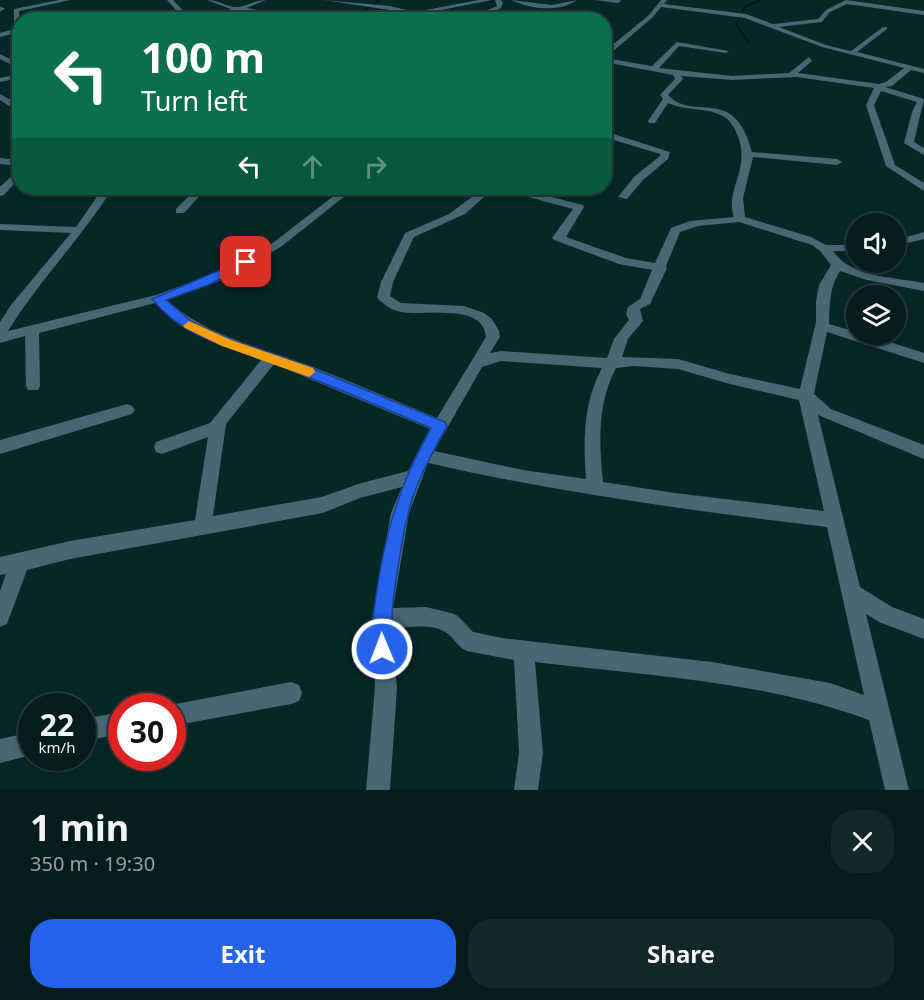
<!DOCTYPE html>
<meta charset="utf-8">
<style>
:root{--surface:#051c1c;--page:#132929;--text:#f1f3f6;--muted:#97a1a3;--line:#263a3b;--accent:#2563eb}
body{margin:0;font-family:"Noto Sans",sans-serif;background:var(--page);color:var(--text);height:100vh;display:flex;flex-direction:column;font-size:22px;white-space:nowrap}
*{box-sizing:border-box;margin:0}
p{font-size:20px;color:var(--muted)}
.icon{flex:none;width:33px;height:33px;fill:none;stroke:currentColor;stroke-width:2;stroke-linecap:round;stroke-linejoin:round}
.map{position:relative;height:790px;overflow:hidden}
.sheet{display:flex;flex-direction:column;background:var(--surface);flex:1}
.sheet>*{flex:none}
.hud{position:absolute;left:12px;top:12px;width:600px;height:183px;border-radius:24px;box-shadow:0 3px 9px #0003,0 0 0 2px var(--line);background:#0b6e4f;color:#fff;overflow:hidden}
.tools{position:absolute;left:846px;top:213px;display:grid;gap:12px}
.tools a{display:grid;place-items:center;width:60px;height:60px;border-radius:50%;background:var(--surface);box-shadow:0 3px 9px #0003,0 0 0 2px var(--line);font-size:30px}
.speed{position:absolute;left:18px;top:693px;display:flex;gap:12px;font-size:30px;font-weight:700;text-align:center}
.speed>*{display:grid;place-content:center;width:78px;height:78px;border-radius:50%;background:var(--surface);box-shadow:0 3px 9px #0003,0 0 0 2px var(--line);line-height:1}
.speed small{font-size:15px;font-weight:400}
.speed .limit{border:9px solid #d22;background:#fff;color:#111}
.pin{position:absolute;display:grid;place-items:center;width:51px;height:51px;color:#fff;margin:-26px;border-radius:12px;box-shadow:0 3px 9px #0006}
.me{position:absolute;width:66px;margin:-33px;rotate:359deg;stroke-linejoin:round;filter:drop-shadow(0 0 4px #0008)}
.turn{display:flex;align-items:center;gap:21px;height:126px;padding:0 30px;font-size:27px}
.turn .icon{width:78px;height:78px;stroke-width:2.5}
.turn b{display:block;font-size:42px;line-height:51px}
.lanes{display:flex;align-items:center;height:57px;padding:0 30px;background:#0003;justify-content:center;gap:30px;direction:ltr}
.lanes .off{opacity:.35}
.round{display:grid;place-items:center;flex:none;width:63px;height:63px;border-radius:24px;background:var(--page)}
.overview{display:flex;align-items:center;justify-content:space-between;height:102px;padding:0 30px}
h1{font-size:36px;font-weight:700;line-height:45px}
.button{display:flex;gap:12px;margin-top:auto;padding:12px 30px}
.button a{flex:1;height:69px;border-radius:24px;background:var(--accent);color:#fff;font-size:24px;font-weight:700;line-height:69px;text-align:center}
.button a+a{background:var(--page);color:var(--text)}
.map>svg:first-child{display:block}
</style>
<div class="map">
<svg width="924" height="790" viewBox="0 0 924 790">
<rect width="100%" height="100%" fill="#072626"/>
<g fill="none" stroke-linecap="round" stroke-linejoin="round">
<g stroke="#000e27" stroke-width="1.5">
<polyline points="350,20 380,0"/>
<polyline points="749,43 736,24 745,7 760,0"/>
</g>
<g fill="#476774" fill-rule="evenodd">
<polygon points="59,0 71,0 19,11 20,32 0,37 0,33 18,28 14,24 14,9"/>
<polygon points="167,0 173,0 192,20 185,20"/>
<path d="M207,0C218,0 227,7 236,7C246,7 255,0 266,0L246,8L315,20C290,20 264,10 240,11C228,12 217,20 204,20L231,9Z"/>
<polygon points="323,0 390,6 415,12 479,0 492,0 420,14 441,20 429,20 390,10"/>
<polygon points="495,0 501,0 503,3 501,8 475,20 466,20 497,6"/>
<path d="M511,0L552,5L577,0C559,13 530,9 511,0Z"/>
<polygon points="595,0 620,0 621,1 618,3"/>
<path d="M661,0H667L664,4L746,14L773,24L818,19L826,10L846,0L924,11V15L847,4L830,12L822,22L779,27L826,45L851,51L883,27H887V29L857,52L924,69V73L911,70L892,86L885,87L924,99L914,142L924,148V155L904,143L912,112L917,102L881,91L874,105L895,165L924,183V191L886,166L866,105L874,88L797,77L732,80L681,76L683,79L668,95C694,123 734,83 752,152L837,159L842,162L837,165L753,157L743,198L745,217L811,237L826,245H856V251H833C851,278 895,277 924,283V291L867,280L840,271C829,289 830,303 829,324L856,332V334H865L924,353V363L827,332L814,394L831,409L924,445V459L818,415L860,587L892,607L924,619V639L879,622L866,614L909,790H885L869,720C769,682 643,675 535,662L543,753L538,790H514L519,753L514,660L467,651C457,647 454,637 445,632C431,623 407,628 391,628L397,687L390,790H366L375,687L372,618L391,513L402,487L360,498L323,513L70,559L27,570L7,624L0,627V591L6,574L0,575V557L70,541L195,520L208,437L162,454L156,452L154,447L156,442L210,423L262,359C222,346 186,332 155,303L39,333L40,386L38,390H28L26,386L25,336L0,343V322L11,305L71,233L0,230V224L76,227L103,188H113C81,238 39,281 8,331L156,295L227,269L274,242L344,188H355L282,246L235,275L167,300C206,336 260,347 308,365C352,382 394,400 437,418L486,337C482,299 418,320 394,310C389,308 383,303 379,300L377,297L381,282L405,233L449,214L484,188H494L465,214L414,237L393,282L390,296L401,303L464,306L484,313L492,319L499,331L500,337L490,353L501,351L607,358L614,339L629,320L626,314L628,307L640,299L652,270L619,264L554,240L552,238L573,209L502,190L501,188H516L583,205L584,207L566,237L626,258L655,263L671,228L690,221L734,217C724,190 752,169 737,134C734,127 730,120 723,116C706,107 685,111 668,103L655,123H649L648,121L663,99L660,95L675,79L673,75L604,62V52L649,15ZM661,7L745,18L822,47L904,68L886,82L879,84L798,73L812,61L809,57L789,73L732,76L659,68L679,46L726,53L729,51L677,42L652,66L605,58L653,17ZM739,222L812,245L820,251L831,265L819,285L816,302V322L800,389L730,374L678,359L622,357L628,339L643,321L640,309L650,304L667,268L666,266L680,232L698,226ZM501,361L602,368C583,403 583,441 586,479L523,470L434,451L482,367ZM274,364L430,429L408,471L358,484L322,497L213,516L226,424ZM634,366L678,369L730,384L799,400L824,511L675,493L603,482C599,443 597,404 616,368ZM428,463C560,493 693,511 827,527L864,695L830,683L712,662L502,638L473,632L458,616L451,613L426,607L393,608L409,513Z"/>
<polygon points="0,7 4,8 5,9 0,11"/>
<polygon points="92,14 119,14 125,20 69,20"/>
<polygon points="0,54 20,64 20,69 0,59"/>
<polygon points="20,74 20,78 0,82 0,78"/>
<polygon points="0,94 18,104 18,108 12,108 0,100"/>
<polygon points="604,131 670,152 668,159 643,180 627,199 618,197 635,176 660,156 660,154 604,137"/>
<polygon points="0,158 20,160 20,166 0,164"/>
<polygon points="20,168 20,177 4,195 0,196 0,187"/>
<polygon points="197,188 207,188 184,213 176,213 176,209"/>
<polygon points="924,232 924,239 896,246 896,240"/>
<polygon points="127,404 132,406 135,410 132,414 0,454 0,440"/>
<polygon points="291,682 299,685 302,693 299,701 291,704 172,726 172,706 165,706"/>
<polygon points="122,712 122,734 82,741 82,719"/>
<polygon points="32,732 32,755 0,763 0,739"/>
</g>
</g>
<path fill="#2563eb" stroke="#184099" stroke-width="1.5" d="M246,259L250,260V265L208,285L166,300L192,322L231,340L292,360L445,422L447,426C432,454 415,483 408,514C401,542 397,572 393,601C391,616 394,644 389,655L382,658L376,655L372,630C379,557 394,492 431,428C383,408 334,387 286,368C239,349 185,341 152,299Z"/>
<polygon fill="#f59e0b" points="189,321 231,340 313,368 315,372 309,377 222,346 185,328 183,326"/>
</svg>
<div class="tools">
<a><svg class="icon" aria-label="sound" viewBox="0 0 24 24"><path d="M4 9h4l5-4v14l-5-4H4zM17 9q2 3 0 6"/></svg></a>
<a><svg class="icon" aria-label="layers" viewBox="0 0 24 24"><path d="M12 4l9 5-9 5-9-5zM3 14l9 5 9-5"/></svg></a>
</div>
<div class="speed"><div>22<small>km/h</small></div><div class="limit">30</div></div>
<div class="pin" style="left:246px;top:262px;background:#d93025"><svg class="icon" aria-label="arrive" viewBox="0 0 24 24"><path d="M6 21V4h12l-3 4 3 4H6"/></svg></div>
<svg class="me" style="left:382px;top:649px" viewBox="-20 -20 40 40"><circle r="17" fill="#2563eb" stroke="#fff" stroke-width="3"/><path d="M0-11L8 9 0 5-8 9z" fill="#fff"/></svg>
<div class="hud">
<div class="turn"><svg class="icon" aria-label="left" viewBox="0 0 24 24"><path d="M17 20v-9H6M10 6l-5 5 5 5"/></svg><div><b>100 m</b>Turn left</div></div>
<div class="lanes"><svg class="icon" aria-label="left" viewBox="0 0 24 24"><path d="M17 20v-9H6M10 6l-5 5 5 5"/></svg><svg class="icon off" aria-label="ahead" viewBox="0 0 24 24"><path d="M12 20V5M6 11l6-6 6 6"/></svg><svg class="icon off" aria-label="right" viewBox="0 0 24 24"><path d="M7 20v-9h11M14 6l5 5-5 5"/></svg></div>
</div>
</div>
<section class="sheet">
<div class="overview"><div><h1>1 min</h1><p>350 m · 19:30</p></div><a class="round"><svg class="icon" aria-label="close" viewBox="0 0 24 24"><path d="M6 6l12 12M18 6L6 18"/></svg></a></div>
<div class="button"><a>Exit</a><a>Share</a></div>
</section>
